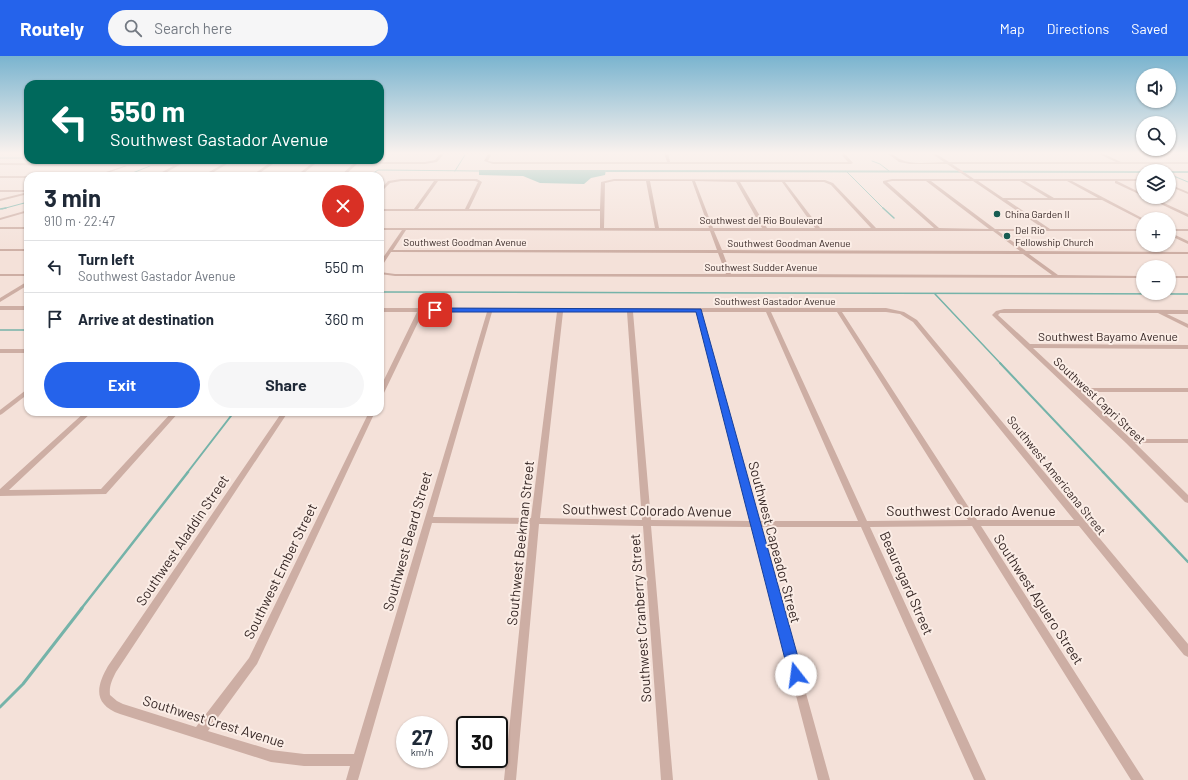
<!DOCTYPE html>
<meta charset="utf-8">
<style>
:root{--surface:#fff;--page:#f6f6f7;--text:#1f2937;--muted:#747a83;--line:#e0e1e3;--accent:#2563eb}
body{margin:0;font-family:Barlow,sans-serif;background:var(--page);color:var(--text);height:100vh;display:flex;flex-direction:column;font-size:15px;white-space:nowrap}
*{box-sizing:border-box;margin:0}
p{font-size:13px;color:var(--muted)}
.icon{flex:none;width:22px;height:22px;fill:none;stroke:currentColor;stroke-width:2;stroke-linecap:round;stroke-linejoin:round}
.map{position:relative;flex:1;overflow:hidden}
.details{position:absolute;left:24px;top:116px;width:360px;height:244px;display:flex;flex-direction:column;background:var(--surface);border-radius:12px;box-shadow:0 1px 3px #0004}
.details>*{flex:none}
.hud{position:absolute;left:24px;top:24px;width:360px;height:84px;border-radius:12px;box-shadow:0 1px 3px #0004;background:#00695c;color:#fff;overflow:hidden}
.fabs{position:absolute;left:1136px;top:12px;display:grid;gap:8px}
.fabs a{display:grid;place-items:center;width:40px;height:40px;border-radius:50%;background:var(--surface);box-shadow:0 1px 3px #0004;font-size:20px}
.speed{position:absolute;left:396px;top:660px;display:flex;gap:8px;font-size:20px;font-weight:700;text-align:center}
.speed>*{display:grid;place-content:center;width:52px;height:52px;border-radius:50%;background:var(--surface);box-shadow:0 1px 3px #0004;line-height:1}
.speed small{font-size:10px;font-weight:400}
.speed .limit{border:2px solid #111;border-radius:6px;background:#fff;color:#111}
.pin{position:absolute;display:grid;place-items:center;width:34px;height:34px;color:#fff;margin:-17px;border-radius:8px;box-shadow:0 2px 6px #0006}
.me{position:absolute;width:44px;margin:-22px;rotate:345deg;stroke-linejoin:round;filter:drop-shadow(0 0 3px #0008)}
.turn{display:flex;align-items:center;gap:14px;height:84px;padding:0 20px;font-size:18px}
.turn .icon{width:52px;height:52px;stroke-width:2.5}
.turn b{display:block;font-size:28px;line-height:34px}
.round{display:grid;place-items:center;flex:none;width:42px;height:42px;border-radius:21px;background:var(--page)}
.overview{display:flex;align-items:center;justify-content:space-between;height:68px;padding:0 20px}
h1{font-size:24px;font-weight:700;line-height:30px}
.cta{display:flex;gap:8px;margin-top:auto;padding:8px 20px}
.cta a{flex:1;height:46px;border-radius:24px;background:var(--accent);color:#fff;font-size:16px;font-weight:700;line-height:46px;text-align:center}
.cta a+a{background:var(--page);color:var(--text)}
ul{padding:0;list-style:none}
li{display:flex;align-items:center;gap:12px;height:52px;padding:0 20px;border-top:1px solid var(--line)}
li div{flex:1}
li b{display:block;font-size:15px}
li em{font-style:normal}
header{display:flex;align-items:center;gap:24px;box-sizing:border-box;height:56px;padding:0 20px;background:var(--accent);color:#fff}
header strong{font-size:19px}
nav{display:flex;gap:22px;margin-inline-start:auto;font-size:14px}
.search{width:280px;height:36px;background:var(--page);display:flex;align-items:center;gap:10px;box-sizing:border-box;padding:0 14px;border-radius:22px;color:var(--muted);font-size:15px}
.map>svg:first-child{display:block}
</style>
<header>
<strong>Routely</strong>
<div class="search"><svg class="icon" aria-label="search" viewBox="0 0 24 24"><circle cx="10" cy="10" r="6"/><path d="M15 15l6 6"/></svg>Search here</div>
<nav><a>Map</a><a>Directions</a><a>Saved</a></nav>
</header>
<div class="map">
<svg width="1188" height="724" viewBox="0 0 1188 724">
<rect width="100%" height="100%" fill="#f4e1d9"/>
<polygon fill="#75b3a9" points="479,114 606,114 605,119 591,122 584,128 540,127 523,120 479,119"/>
<g fill="none" stroke-linecap="round" stroke-linejoin="round">
<g stroke="#75b3a9" stroke-width="1">
<polyline points="0,102 28,102"/>
<polyline points="872,105 880,108 889,115"/>
<polyline points="153,108 161,104"/>
<polyline points="455,115 465,99"/>
<polyline points="846,115 884,153"/>
<polyline points="1169,118 1188,126"/>
<polyline points="125,120 150,110"/>
<polyline points="369,120 378,114 479,115"/>
<polyline points="2,153 28,146"/>
</g>
<g stroke="#75b3a9" stroke-width="1.5">
<polyline points="883,152 894,162"/>
<polyline points="0,153 6,152"/>
<polyline points="380,236 1188,238"/>
<polyline points="935,238 1001,308"/>
<polyline points="0,274 28,274"/>
</g>
<g stroke="#75b3a9" stroke-width="2">
<polyline points="1000,307 1104,417"/>
<polyline points="187,417 234,356"/>
</g>
<g stroke="#75b3a9" stroke-width="2.5">
<polyline points="1103,416 1188,506"/>
<polyline points="81,553 188,416"/>
</g>
<polyline stroke="#75b3a9" stroke-width="3" points="0,651 23,628 82,552"/>
<g fill="#75b3a9" fill-rule="evenodd">
<polygon points="606,114 1143,115 1143,117 605,116"/>
<rect x="1169" y="115" width="19" height="2"/>
</g>
<g fill="#cdaea4" fill-rule="evenodd">
<polygon points="441,97 492,97 488,105 493,106 667,106 664,97 668,97 670,106 848,106 840,97 844,97 853,107 851,108 493,108 484,105 488,98 444,98 437,106 425,108 357,108 344,120 340,120 353,108 315,108 300,120 296,120 311,108 273,108 255,120 251,120 268,108 227,108 207,120 202,120 230,104 232,105 231,106 425,106 435,104"/>
<path d="M887,97C894,97 896,102 902,104C913,109 932,106 944,106L931,97H935L949,106H1116L1097,97H1102L1121,106H1188V108H952L974,123H1143V125H1117L1143,138V140L1115,127V125H1072L1144,163H1143V165L1102,144H1007L1050,173H1143V175H998L1026,195L1188,196V198H1029L1058,219L1143,220V222L395,220L380,218V216L395,218H726L718,197L391,196L382,210H380V206L402,174H380V172H600V155H380V153H414L434,125H401L390,127L380,137V134L388,125L401,123H477L482,126L469,153H600L601,126L614,123L825,124L833,127L876,172H934L883,127V125L892,123H970L947,108H910L899,106ZM438,125H475L478,126L465,153H418ZM614,125H646L655,172H604L605,127ZM650,125H692L709,172H659ZM695,125L736,126L762,172H713ZM892,125H926L989,173L939,172L887,126ZM931,125H973L1044,173H995ZM978,125H1020L1048,142H1003ZM1025,125H1067L1098,142H1054ZM740,126H782L815,172H767ZM785,126H824L831,129L871,172H820ZM406,174L710,175L717,194H393ZM714,175H993L1020,195L722,194ZM723,197L1023,198L1052,219L731,218Z"/>
<polygon points="184,104 188,104 160,120 155,120 173,110 127,110 99,120 94,120 124,110 0,109 0,107 176,108"/>
<rect x="0" y="120" width="28" height="2"/>
<polygon points="1169,128 1188,136 1188,138 1169,130"/>
<polygon points="0,134 24,134 26,135 24,136 0,136"/>
<polygon points="28,136 28,138 0,145 0,143"/>
<polygon points="1146,141 1151,141 1188,158 1188,161"/>
<polygon points="28,154 28,156 0,164 0,162"/>
<rect x="0" y="171" width="28" height="2"/>
<rect x="1169" y="173" width="19" height="2"/>
<polygon points="1169,176 1188,185 1188,188 1169,179"/>
<rect x="0" y="193" width="28" height="2"/>
<rect x="0" y="218" width="28" height="2"/>
<rect x="1169" y="220" width="19" height="2"/>
<polygon points="28,225 28,229 0,246 0,242"/>
<rect x="0" y="250" width="28" height="4"/>
<path d="M380,252H886L904,256L917,264L1188,588V601L1184,599L1079,470H981L1144,724H1131L972,470L870,471L986,724H974L861,471H760L830,724H818L752,471L651,470L673,724H661L643,470L539,468L516,724H504L530,468L432,467L358,724H346L350,710H304L271,706L120,658C93,648 96,631 108,610L282,356H288L116,616C112,624 109,630 110,639L117,645L123,648L196,671L249,602L369,356H375L257,608L208,675L271,694L304,698H354L487,256H423L383,339L380,341V332L417,256H380ZM492,256H557L531,462L433,461ZM563,256H627L642,464L540,462ZM633,256H696L750,465L651,464ZM701,256H766L858,465H759ZM771,256H837L968,464L867,465ZM842,256H886L900,258L913,266L1074,464H977Z"/>
<polygon points="1004,253 1188,254 1188,258 1167,258 1188,268 1188,272 1158,257 1000,257 998,259 1030,288 1188,289 1188,293 1033,292 1076,332 1188,332 1188,336 1081,336 1131,383 1188,383 1188,387 1135,387 1188,439 1188,447 1185,446 1126,387 1025,291 992,259 996,255"/>
<rect x="0" y="293" width="28" height="4"/>
<polygon points="28,333 28,338 2,358 0,359 0,354 26,334"/>
<polygon points="85,356 92,356 9,434 101,433 172,356 179,356 106,438 0,440 0,433"/>
</g>
</g>
<linearGradient id="sky" x2="0" y2="1"><stop stop-color="#7ab4cf"/><stop offset="0.49" stop-color="#faf2ee"/><stop offset="1" stop-color="#faf2ee" stop-opacity="0"/></linearGradient>
<rect width="1188" height="198" fill="url(#sky)"/>
<polygon fill="#2563eb" stroke="#184099" points="432,252 701,253 803,619 801,623 796,625 791,623 789,619 696,256 435,256 432,255"/>
<g fill="#185c52" stroke="#fbede6" stroke-width="1.5">
<circle cx="997" cy="158" r="4"/>
<circle cx="1007" cy="180" r="4"/>
</g>
<g text-anchor="middle" dominant-baseline="central" stroke-width="4" stroke-linejoin="round" paint-order="stroke">
<g font-size="10" fill="#372826" stroke="#fbede6" text-anchor="start">
<text x="1005" y="158">China Garden II</text>
<text x="1015" y="174">Del Rio<tspan x="1015" dy="12">Fellowship Church</tspan></text>
</g>
<g font-size="10" fill="#372826" stroke="#fbede6">
<text x="761" y="164">Southwest del Rio Boulevard</text>
<text x="465" y="186">Southwest Goodman Avenue</text>
<text x="789" y="187">Southwest Goodman Avenue</text>
<text x="761" y="211">Southwest Sudder Avenue</text>
<text x="775" y="245">Southwest Gastador Avenue</text>
</g>
<g font-size="12" fill="#372826" stroke="#fbede6">
<text x="1108" y="280">Southwest Bayamo Avenue</text>
<text transform="translate(1100 344) rotate(43)">Southwest Capri Street</text>
<text transform="translate(1057 419) rotate(51)">Southwest Americana Street</text>
</g>
<g font-size="14" fill="#372826" stroke="#fbede6">
<text transform="translate(647 454) rotate(1)">Southwest Colorado Avenue</text>
<text x="971" y="454">Southwest Colorado Avenue</text>
<text transform="translate(182 484) rotate(-56)">Southwest Aladdin Street</text>
<text transform="translate(407 485) rotate(-74)">Southwest Beard Street</text>
<text transform="translate(775 486) rotate(75)">Southwest Capeador Street</text>
<text transform="translate(520 487) rotate(-84)">Southwest Beekman Street</text>
<text transform="translate(280 515) rotate(-64)">Southwest Ember Street</text>
<text transform="translate(907 527) rotate(66)">Beauregard Street</text>
<text transform="translate(1039 543) rotate(57)">Southwest Aguero Street</text>
<text transform="translate(640 562) rotate(-94)">Southwest Cranberry Street</text>
<text transform="translate(214 665) rotate(17)">Southwest Crest Avenue</text>
</g>
</g>
</svg>
<div class="fabs">
<a><svg class="icon" aria-label="sound" viewBox="0 0 24 24"><path d="M4 9h4l5-4v14l-5-4H4zM17 9q2 3 0 6"/></svg></a>
<a><svg class="icon" aria-label="search" viewBox="0 0 24 24"><circle cx="10" cy="10" r="6"/><path d="M15 15l6 6"/></svg></a>
<a><svg class="icon" aria-label="layers" viewBox="0 0 24 24"><path d="M12 4l9 5-9 5-9-5zM3 14l9 5 9-5"/></svg></a>
<a>+</a>
<a>−</a>
</div>
<div class="speed"><div>27<small>km/h</small></div><div class="limit">30</div></div>
<div class="pin" style="left:435px;top:254px;background:#d93025"><svg class="icon" aria-label="arrive" viewBox="0 0 24 24"><path d="M6 21V4h12l-3 4 3 4H6"/></svg></div>
<svg class="me" style="left:796px;top:619px" viewBox="-20 -20 40 40"><circle r="19" fill="#fff"/><path d="M0-13L10 11 0 6-10 11z" fill="#2563eb"/></svg>
<div class="hud">
<div class="turn"><svg class="icon" aria-label="left" viewBox="0 0 24 24"><path d="M17 20v-9H6M10 6l-5 5 5 5"/></svg><div><b>550 m</b>Southwest Gastador Avenue</div></div>
</div>
<section class="details">
<div class="overview"><div><h1>3 min</h1><p>910 m · 22:47</p></div><a class="round" style="background:#d93025;color:#fff"><svg class="icon" aria-label="close" viewBox="0 0 24 24"><path d="M6 6l12 12M18 6L6 18"/></svg></a></div>
<ul>
<li><svg class="icon" aria-label="left" viewBox="0 0 24 24"><path d="M17 20v-9H6M10 6l-5 5 5 5"/></svg><div><b>Turn left</b><p>Southwest Gastador Avenue</p></div><em>550 m</em></li>
<li><svg class="icon" aria-label="arrive" viewBox="0 0 24 24"><path d="M6 21V4h12l-3 4 3 4H6"/></svg><div><b>Arrive at destination</b></div><em>360 m</em></li>
</ul>
<div class="cta"><a>Exit</a><a>Share</a></div>
</section>
</div>
